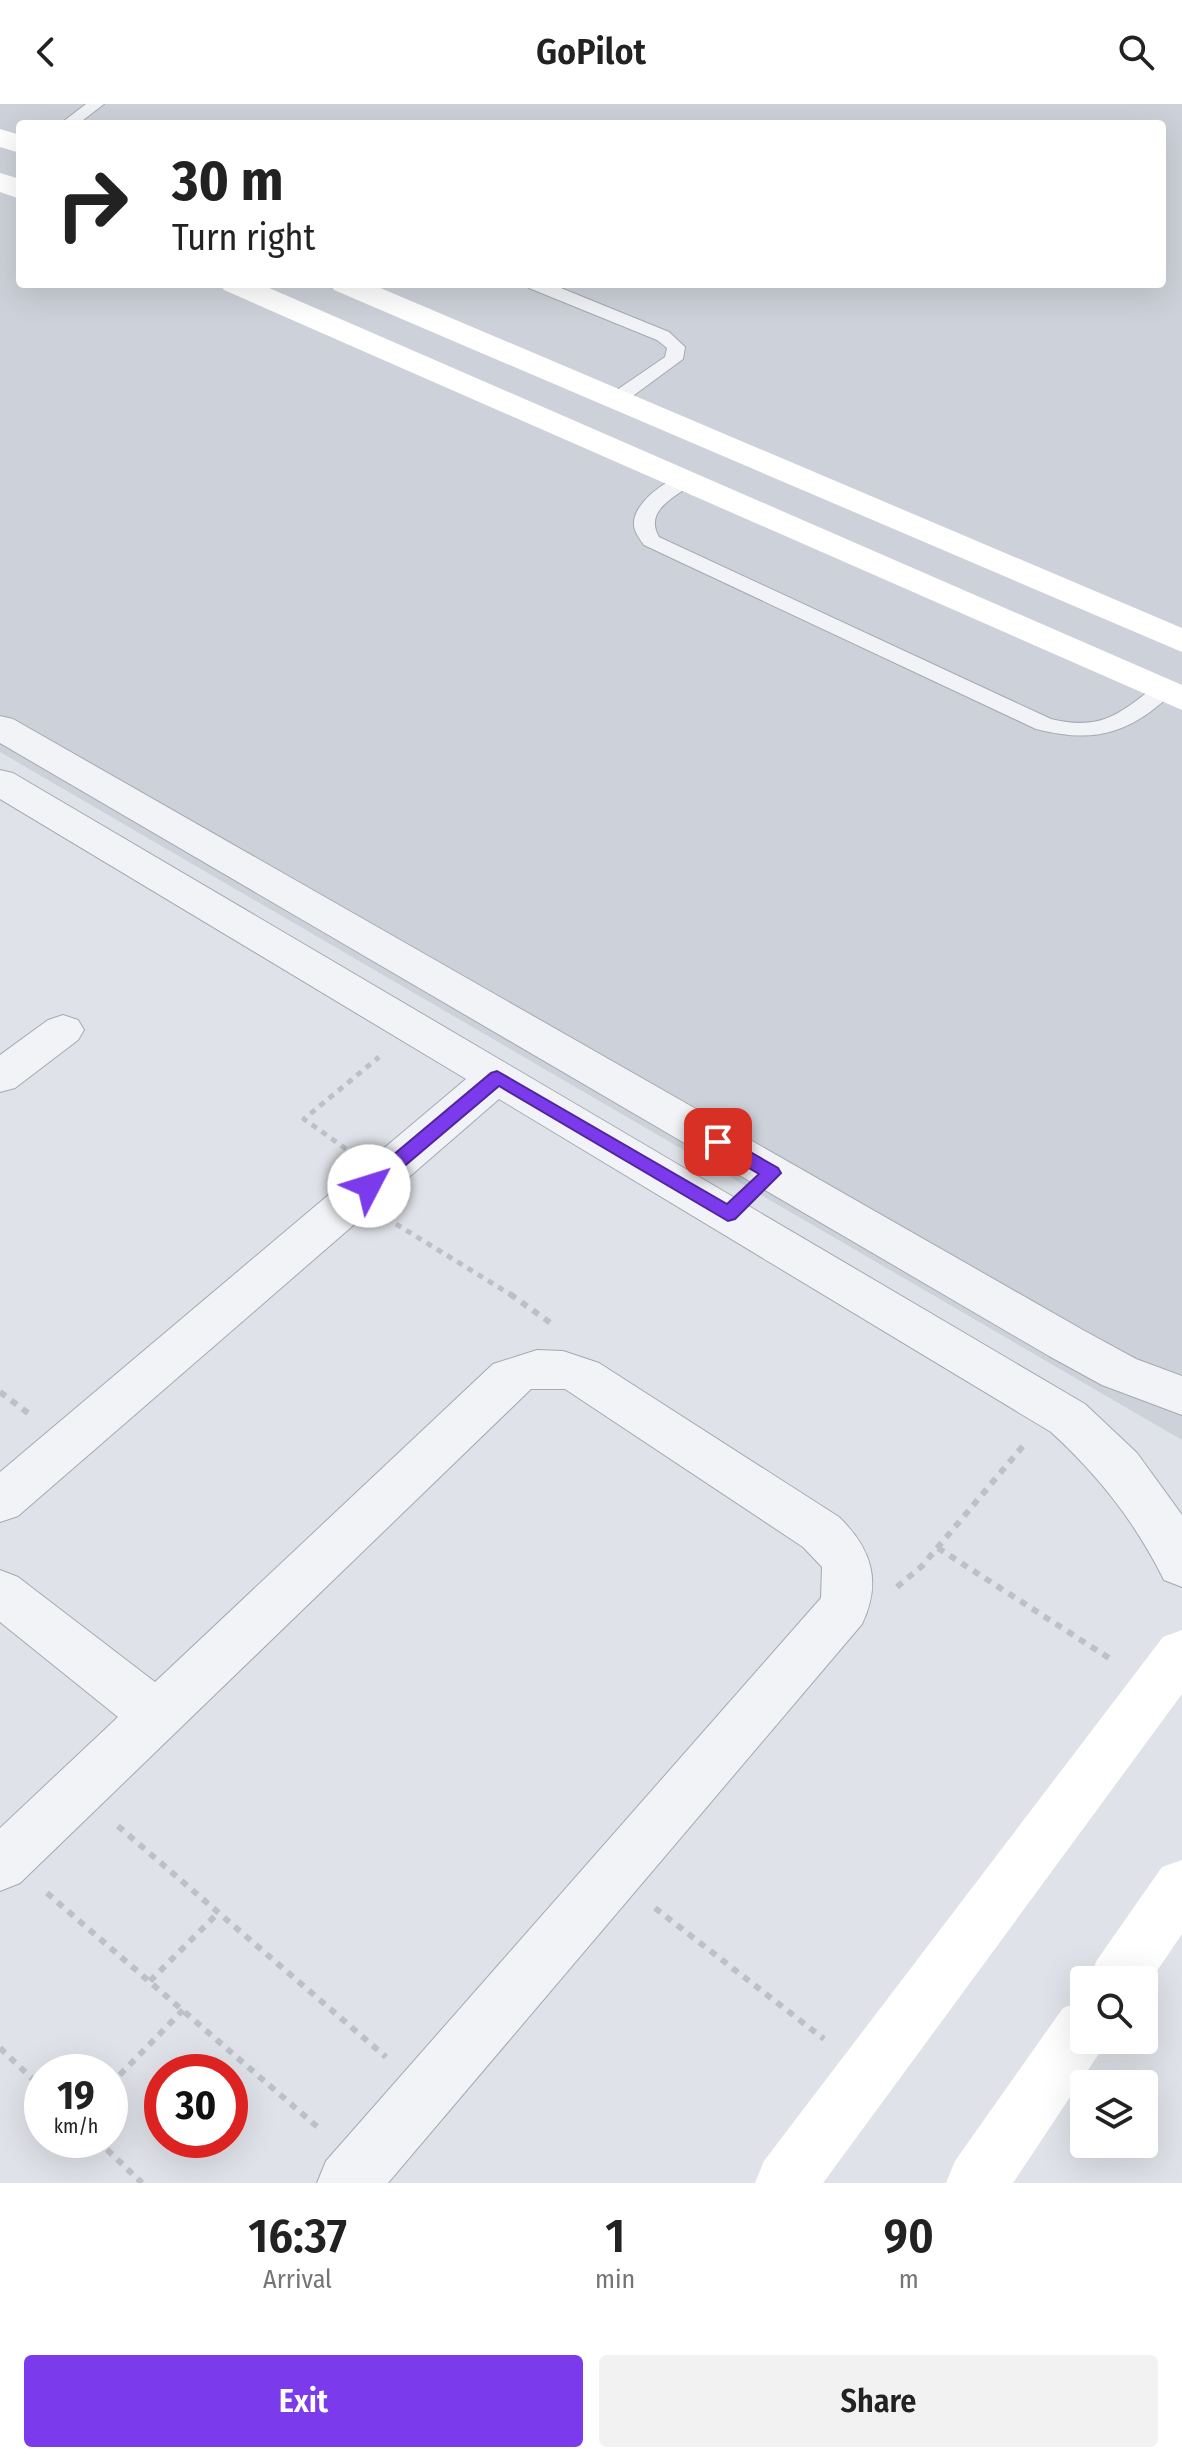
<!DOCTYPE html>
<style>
:root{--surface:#fff;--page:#f2f2f2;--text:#222;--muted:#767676;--accent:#7c3aed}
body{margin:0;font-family:"Fira Sans Condensed",sans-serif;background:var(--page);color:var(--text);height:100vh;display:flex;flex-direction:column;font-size:30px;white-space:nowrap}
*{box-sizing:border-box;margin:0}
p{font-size:26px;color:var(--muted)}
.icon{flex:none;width:44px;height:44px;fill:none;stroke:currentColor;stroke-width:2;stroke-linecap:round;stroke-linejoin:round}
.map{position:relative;height:2079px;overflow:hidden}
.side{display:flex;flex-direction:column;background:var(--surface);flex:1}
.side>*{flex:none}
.top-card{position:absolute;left:16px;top:16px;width:1150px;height:168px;border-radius:8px;box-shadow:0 8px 32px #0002;background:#fff;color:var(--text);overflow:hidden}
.tools{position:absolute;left:1070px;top:1862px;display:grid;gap:16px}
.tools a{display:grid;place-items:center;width:88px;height:88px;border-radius:8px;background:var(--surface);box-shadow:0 8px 32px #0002;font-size:40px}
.speed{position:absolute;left:24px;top:1950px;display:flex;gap:16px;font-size:40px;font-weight:700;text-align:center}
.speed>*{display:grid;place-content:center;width:104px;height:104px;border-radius:50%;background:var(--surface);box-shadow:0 8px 32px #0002;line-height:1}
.speed small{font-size:20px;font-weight:400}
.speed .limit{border:12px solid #d22;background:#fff;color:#111}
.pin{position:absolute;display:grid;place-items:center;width:68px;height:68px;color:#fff;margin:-34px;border-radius:16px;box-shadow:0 4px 12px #0006}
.me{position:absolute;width:88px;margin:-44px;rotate:50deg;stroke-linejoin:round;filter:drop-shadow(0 0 6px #0008)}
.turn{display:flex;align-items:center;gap:28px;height:168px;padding:0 24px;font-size:36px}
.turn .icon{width:104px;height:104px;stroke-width:2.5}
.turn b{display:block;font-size:56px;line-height:68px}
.eta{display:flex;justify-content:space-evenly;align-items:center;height:136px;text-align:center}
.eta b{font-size:48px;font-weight:600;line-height:56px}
.primary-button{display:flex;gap:16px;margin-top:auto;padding:16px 24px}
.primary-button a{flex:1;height:92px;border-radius:8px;background:var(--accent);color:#fff;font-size:32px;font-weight:600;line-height:92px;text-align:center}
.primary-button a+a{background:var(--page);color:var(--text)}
header{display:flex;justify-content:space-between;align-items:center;height:104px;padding:0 24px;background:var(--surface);font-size:36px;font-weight:600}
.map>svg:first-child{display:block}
</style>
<header><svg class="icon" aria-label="back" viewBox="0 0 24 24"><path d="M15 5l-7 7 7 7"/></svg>GoPilot<svg class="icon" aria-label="search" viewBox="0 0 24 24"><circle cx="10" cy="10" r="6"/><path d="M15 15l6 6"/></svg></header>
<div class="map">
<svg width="1182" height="2079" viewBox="0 0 1182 2079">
<rect width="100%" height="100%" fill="#dfe2e8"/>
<path fill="#cdd1d9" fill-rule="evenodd" d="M0,0H1182V1336L0,648ZM20,20H1162V180H20Z"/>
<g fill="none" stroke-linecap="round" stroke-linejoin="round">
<defs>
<g id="lane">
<polygon points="86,0 104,0 78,20 60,20"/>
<polygon points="526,180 551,180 669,228 685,243 683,255 622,300 608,300 606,296 608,292 665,253 667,244 657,236 529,184"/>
<path d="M684,371L694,377L691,381C673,394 644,407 659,433L1051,615C1099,627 1119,611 1155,582L1163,580L1174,587C1168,595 1158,601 1150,608C1113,635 1080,636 1036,625L644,441C639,434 633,426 634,418C635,398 667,375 684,371Z"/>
</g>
<g id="street">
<polygon points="0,612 13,615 1083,1226 1136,1255 1182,1272 1182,1311 1102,1281 1049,1252 0,639"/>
<path d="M0,666L13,669L1085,1300L1137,1349L1182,1411V1483L1164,1476C1135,1418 1099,1372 1051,1328L499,995L18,1412L0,1418V1368L466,975L0,695Z"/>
<polygon points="63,911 78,916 84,926 78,936 15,984 0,988 0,951 48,916"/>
<path d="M537,1246L563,1247L599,1259L839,1413C872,1445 882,1478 862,1520L388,2079H317L326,2057L821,1494L822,1463L803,1443L565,1285H531L20,1779L0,1787V1724L118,1613L0,1518V1466L18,1473L155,1578L493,1260Z"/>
</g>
</defs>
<use href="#lane" stroke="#a4a9b2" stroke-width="2"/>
<use href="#street" stroke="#a4a9b2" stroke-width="2"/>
<g stroke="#bdc0c6" stroke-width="5" stroke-dasharray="6 6" stroke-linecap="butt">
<polyline points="346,1045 304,1015 379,953"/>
<polyline points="396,1120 513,1192"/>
</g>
<g stroke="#bdc0c6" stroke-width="6" stroke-dasharray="7 7" stroke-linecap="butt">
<polyline points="510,1190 552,1220"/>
<polyline points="0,1288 28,1309"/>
<polyline points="938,1444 1112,1556"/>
<polyline points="897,1483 922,1462 1023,1342"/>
<polyline points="118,1722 386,1953"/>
<polyline points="47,1789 321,2026"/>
<polyline points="655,1804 824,1935"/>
<polyline points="150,1877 218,1809"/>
<polyline points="0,1944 42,1984"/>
<polyline points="110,1981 183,1906"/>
<polyline points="97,2036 142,2079"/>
</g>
<use href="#lane" fill="#f1f3f6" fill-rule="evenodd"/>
<use href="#street" fill="#f1f3f6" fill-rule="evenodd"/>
<g fill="#fff" fill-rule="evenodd">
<polygon points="0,25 20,31 20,49 0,43"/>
<polygon points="0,69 20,75 20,95 0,88"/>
<polygon points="220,180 260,180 1182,581 1182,606 224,186"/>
<polygon points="330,180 371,180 1182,524 1182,548 334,186"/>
<polygon points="1182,1526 1182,1590 823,2079 755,2079 764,2057 1163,1533"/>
<polygon points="1182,1756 1182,1830 1144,1886 1144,1876 1088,1876 1097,1856 1162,1763"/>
<polygon points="1084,1896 1084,1936 1108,1936 1013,2079 946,2079 955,2057 1063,1904"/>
</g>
</g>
<polygon fill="#7c3aed" stroke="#51269a" stroke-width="2" points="497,967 727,1100 759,1070 711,1042 709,1038 711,1033 724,1033 778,1064 781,1069 735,1115 728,1117 499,982 375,1087 362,1087 360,1082 362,1077 491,969"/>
</svg>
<div class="tools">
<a><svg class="icon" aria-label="search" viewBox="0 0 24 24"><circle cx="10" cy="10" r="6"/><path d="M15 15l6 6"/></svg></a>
<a><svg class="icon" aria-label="layers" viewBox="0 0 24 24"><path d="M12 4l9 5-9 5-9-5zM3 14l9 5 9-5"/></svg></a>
</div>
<div class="speed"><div>19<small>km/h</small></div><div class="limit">30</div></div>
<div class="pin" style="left:718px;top:1038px;background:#d93025"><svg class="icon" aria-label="arrive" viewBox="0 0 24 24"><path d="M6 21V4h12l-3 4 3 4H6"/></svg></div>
<svg class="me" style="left:369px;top:1082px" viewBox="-20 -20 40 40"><circle r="19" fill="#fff"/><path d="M0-13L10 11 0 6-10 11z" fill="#7c3aed"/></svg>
<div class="top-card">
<div class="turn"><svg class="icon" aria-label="right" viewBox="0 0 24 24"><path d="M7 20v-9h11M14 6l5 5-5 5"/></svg><div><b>30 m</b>Turn right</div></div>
</div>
</div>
<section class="side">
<div class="eta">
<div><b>16:37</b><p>Arrival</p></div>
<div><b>1</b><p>min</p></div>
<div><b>90</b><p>m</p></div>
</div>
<div class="primary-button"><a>Exit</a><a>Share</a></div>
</section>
